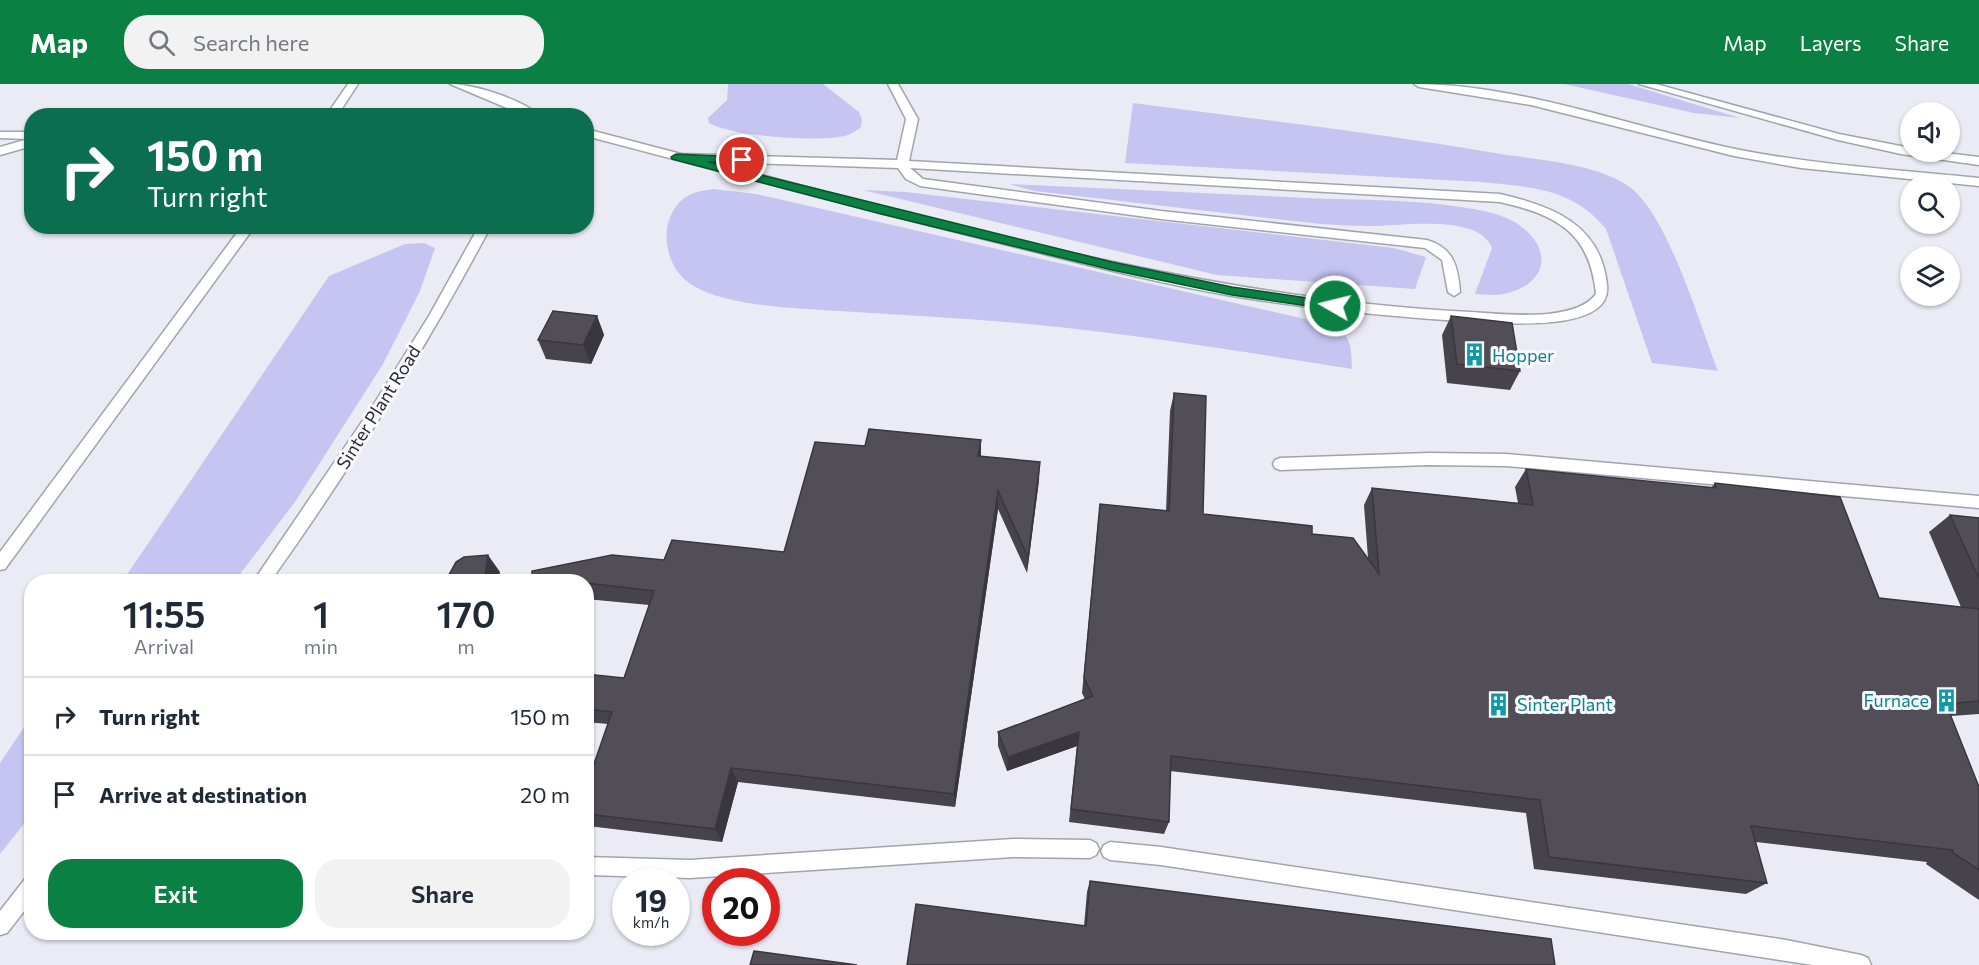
<!DOCTYPE html>
<style>
:root{--surface:#fff;--page:#f2f2f3;--text:#1f2937;--muted:#747a83;--line:#e0e1e3;--accent:#0b8043}
body{margin:0;font-family:Commissioner,sans-serif;background:var(--page);color:var(--text);height:100vh;display:flex;flex-direction:column;font-size:22px;white-space:nowrap}
*{box-sizing:border-box;margin:0}
p{font-size:20px;color:var(--muted)}
.icon{flex:none;width:33px;height:33px;fill:none;stroke:currentColor;stroke-width:2;stroke-linecap:round;stroke-linejoin:round}
.map{position:relative;flex:1;overflow:hidden}
.details{position:absolute;left:24px;top:490px;width:570px;height:366px;display:flex;flex-direction:column;background:var(--surface);border-radius:24px;box-shadow:0 2px 4px #0004}
.details>*{flex:none}
.top-card{position:absolute;left:24px;top:24px;width:570px;height:126px;border-radius:24px;box-shadow:0 2px 4px #0004;background:#0b6e4f;color:#fff;overflow:hidden}
.buttons{position:absolute;left:1900px;top:18px;display:grid;gap:12px}
.buttons a{display:grid;place-items:center;width:60px;height:60px;border-radius:50%;background:var(--surface);box-shadow:0 2px 4px #0004;font-size:30px}
.speed{position:absolute;left:612px;top:784px;display:flex;gap:12px;font-size:30px;font-weight:700;text-align:center}
.speed>*{display:grid;place-content:center;width:78px;height:78px;border-radius:50%;background:var(--surface);box-shadow:0 2px 4px #0004;line-height:1}
.speed small{font-size:15px;font-weight:400}
.speed .limit{border:9px solid #d22;background:#fff;color:#111}
.pin{position:absolute;display:grid;place-items:center;width:51px;height:51px;color:#fff;margin:-26px;border:3px solid #fff;border-radius:50%;box-shadow:0 2px 6px #0007}
.me{position:absolute;width:66px;margin:-33px;rotate:278deg;stroke-linejoin:round;filter:drop-shadow(0 0 4px #0008)}
.turn{display:flex;align-items:center;gap:21px;height:126px;padding:0 24px;font-size:27px}
.turn .icon{width:78px;height:78px;stroke-width:2.5}
.turn b{display:block;font-size:42px;line-height:51px}
.eta{display:flex;justify-content:space-evenly;align-items:center;height:102px;text-align:center}
.eta b{font-size:36px;font-weight:600;line-height:42px}
.primary-button{display:flex;gap:12px;margin-top:auto;padding:12px 24px}
.primary-button a{flex:1;height:69px;border-radius:24px;background:var(--accent);color:#fff;font-size:24px;font-weight:600;line-height:69px;text-align:center}
.primary-button a+a{background:var(--page);color:var(--text)}
ul{padding:0;list-style:none}
li{display:flex;align-items:center;gap:18px;height:78px;padding:0 24px;border-top:2px solid var(--line)}
li div{flex:1}
li b{display:block;font-size:22px}
li em{font-style:normal}
header{display:flex;align-items:center;gap:36px;box-sizing:border-box;height:84px;padding:0 30px;background:var(--accent);color:#fff}
header strong{font-size:28px}
nav{display:flex;gap:33px;margin-inline-start:auto;font-size:21px}
.search{width:420px;height:54px;background:var(--page);display:flex;align-items:center;gap:15px;box-sizing:border-box;padding:0 21px;border-radius:24px;color:var(--muted);font-size:22px}
.map>svg:first-child{display:block}
</style>
<header>
<strong>Map</strong>
<div class="search"><svg class="icon" aria-label="search" viewBox="0 0 24 24"><circle cx="10" cy="10" r="6"/><path d="M15 15l6 6"/></svg>Search here</div>
<nav><a>Map</a><a>Layers</a><a>Share</a></nav>
</header>
<div class="map">
<svg width="1979" height="881" viewBox="0 0 1979 881">
<rect width="100%" height="100%" fill="#ebebf6"/>
<g fill="#c6c5f1">
<path d="M728,0H823L859,28L862,36L861,43C856,47 852,50 845,52C816,58 736,53 709,39L708,34L727,16Z"/>
<polygon points="1564,0 1628,0 1740,34 1694,29"/>
<path d="M1133,19C1256,35 1379,49 1501,70C1539,76 1600,80 1631,104C1669,134 1700,241 1718,287L1652,279L1606,145C1573,104 1531,103 1481,98L1125,79Z"/>
<path d="M1009,100C1108,105 1206,109 1305,114C1360,116 1419,115 1473,125C1490,128 1509,132 1523,144C1556,171 1542,203 1503,210C1494,212 1484,210 1475,210L1492,164C1479,129 1400,142 1371,142C1354,142 1337,141 1320,140L1034,107Z"/>
<path d="M713,105L756,110L1327,240C1352,250 1351,260 1352,285C1244,268 1137,250 1028,240C965,234 902,231 838,227C796,224 728,223 692,201C666,185 658,145 677,121C686,109 700,107 713,105Z"/>
<polygon points="863,106 905,108 1394,164 1426,173 1415,205 1217,191"/>
<polygon points="424,159 435,164 420,207 383,280 295,418 234,498 122,498 329,192 405,160"/>
<polygon points="31,633 31,731 0,770 0,679"/>
</g>
<g fill="none" stroke-linecap="round" stroke-linejoin="round">
<defs>
<g id="service">
<polygon points="348,0 358,0 337,32 326,32"/>
<path d="M450,0C475,0 522,16 541,32H526Z"/>
<path d="M888,0H898L918,35L909,77L1500,110C1552,122 1601,140 1607,201C1613,249 1505,239 1475,238C1394,233 1313,225 1232,212C1150,198 1069,176 988,156C853,123 720,87 586,52V45L681,70L897,76L906,35ZM712,78L898,84L906,95L920,102L1161,135L1425,164L1442,176L1448,208L1454,212L1460,208C1458,183 1454,164 1427,156L1161,127L923,95L910,84L1500,118C1556,131 1590,148 1596,210C1575,239 1503,230 1470,228C1212,215 961,143 712,78Z"/>
<path d="M1414,0C1520,0 1631,43 1735,65C1815,81 1898,86 1979,94V102L1801,84L1734,72L1531,21L1419,3Z"/>
<polygon points="1639,0 1656,0 1839,50 1911,64 1911,68 1937,68 1979,73 1979,81 1901,70 1838,56"/>
<polygon points="0,48 32,48 32,62 0,71 0,63 28,55 0,54"/>
<polygon points="242,142 255,142 5,485 0,486 0,468"/>
<path d="M479,142H491C425,266 351,384 270,498H253L374,320L429,232Z"/>
<polygon points="1429,369 1506,370 1979,412 1979,424 1506,382 1429,381 1280,386 1275,384 1273,380 1275,376 1280,374"/>
<polygon points="1013,755 1090,756 1096,759 1099,765 1096,771 1090,774 1013,773 690,794 586,791 586,773 690,776"/>
<polygon points="1110,758 1161,763 1786,856 1861,871 1868,874 1871,881 1813,881 1161,781 1110,776 1104,773 1101,767 1104,761"/>
<polygon points="32,793 32,817 7,849 0,851 0,827 25,795"/>
</g>
</defs>
<use href="#service" stroke="#a3a3ad" stroke-width="3"/>
<use href="#service" fill="#fff" fill-rule="evenodd"/>
</g>
<g fill="#46434b">
<polygon points="597,232 604,251 591,280 546,275 538,256"/>
<polygon points="1451,232 1520,287 1510,306 1447,299 1442,251"/>
<polygon points="1174,309 1203,430 1312,450 1368,474 1364,421 1372,404 1518,419 1515,403 1526,385 1711,404 1715,399 1879,514 1961,523 1929,448 1950,431 1979,434 1979,630 1951,632 1979,703 1979,816 1926,780 1927,778 1756,758 1767,799 1746,810 1534,785 1526,729 1170,687 1169,738 1164,750 1069,738 1077,662 1007,687 998,662 998,648 1085,615 1082,609 1098,437 1100,420 1166,427 1170,327"/>
<polygon points="981,373 1039,396 1027,489 998,425 955,723 738,698 722,758 588,742 586,740 586,703 608,640 586,638 586,590 624,594 649,521 586,515 586,498 535,498 532,493 664,476 784,468"/>
<polygon points="1090,797 1555,881 1084,842 1087,808"/>
</g>
<g fill="#39373d">
<polygon points="597,232 604,251 591,280 583,261"/>
<polygon points="981,356 981,374 978,372"/>
<polygon points="1040,378 1039,396 1027,489 1028,473"/>
<polygon points="998,407 998,425 955,723 954,710"/>
<polygon points="488,471 500,488 498,498 484,498"/>
<polygon points="1079,648 1077,662 1007,687 1008,673"/>
<polygon points="731,684 738,698 722,758 715,745"/>
</g>
<g fill="#514e57" stroke="#39373d" stroke-width="1.5">
<polygon points="553,227 597,232 583,261 538,256"/>
<polygon points="1451,232 1512,239 1520,287 1457,280"/>
<polygon points="1174,309 1206,312 1203,430 1312,442 1312,450 1353,454 1379,490 1372,404 1533,421 1526,385 1716,404 1715,399 1840,413 1879,514 1979,525 1979,617 1946,620 1979,703 1979,786 1952,768 1953,766 1751,742 1767,799 1549,773 1540,716 1171,672 1169,738 1071,725 1079,648 1008,673 998,648 1093,612 1084,594 1100,420 1169,427"/>
<polygon points="869,345 981,356 978,372 1040,378 1028,473 998,407 954,710 731,684 715,745 586,730 586,703 612,628 586,625 586,590 624,594 654,507 586,499 586,498 575,498 532,493 532,487 612,471 664,476 672,456 784,468 815,358 865,362"/>
<polygon points="1950,431 1979,434 1979,495"/>
<polygon points="488,471 484,498 435,498 446,496 456,478 464,473"/>
<polygon points="1090,797 1551,855 1555,881 907,881 916,820 1086,842"/>
<polygon points="754,867 857,881 750,881"/>
</g>
<polygon fill="#0b8043" stroke="#07532c" stroke-width="1.5" points="676,70 742,73 746,74 746,79 708,78 1112,178 1232,203 1335,218 1341,222 1335,226 1232,211 1112,186 881,130 672,75 671,73"/>
<defs>
<symbol id="building-bare" viewBox="-9 -9 18 18"><path d="M-4-6H4V6H1V3H-1V6H-4ZM-2.5-4.3h1.7v1.8h-1.7ZM.8-4.3h1.7v1.8H.8ZM-2.5-1h1.7V.8h-1.7ZM.8-1h1.7V.8H.8Z" fill="#0f9aa8" stroke="#f9f9fd" stroke-width="2.5" paint-order="stroke"/></symbol>
</defs>
<g fill-rule="evenodd">
<use href="#building-bare" x="1458" y="254" width="33" height="33"/>
<use href="#building-bare" x="1930" y="600" width="33" height="33"/>
<use href="#building-bare" x="1482" y="604" width="33" height="33"/>
</g>
<g text-anchor="middle" dominant-baseline="central" stroke-width="6" stroke-linejoin="round" paint-order="stroke">
<g font-size="18" fill="#0d838f" stroke="#f9f9fd" text-anchor="start">
<text x="1492" y="271">Hopper</text>
<text x="1929" y="616" text-anchor="end">Furnace</text>
<text x="1517" y="620">Sinter Plant</text>
</g>
<g font-size="18" fill="#2a2a2e" stroke="#f9f9fd">
<text transform="translate(378 323) rotate(-58)">Sinter Plant Road</text>
</g>
</g>
</svg>
<div class="buttons">
<a><svg class="icon" aria-label="sound" viewBox="0 0 24 24"><path d="M4 9h4l5-4v14l-5-4H4zM17 9q2 3 0 6"/></svg></a>
<a><svg class="icon" aria-label="search" viewBox="0 0 24 24"><circle cx="10" cy="10" r="6"/><path d="M15 15l6 6"/></svg></a>
<a><svg class="icon" aria-label="layers" viewBox="0 0 24 24"><path d="M12 4l9 5-9 5-9-5zM3 14l9 5 9-5"/></svg></a>
</div>
<div class="speed"><div>19<small>km/h</small></div><div class="limit">20</div></div>
<div class="pin" style="left:742px;top:76px;background:#d93025"><svg class="icon" aria-label="arrive" viewBox="0 0 24 24"><path d="M6 21V4h12l-3 4 3 4H6"/></svg></div>
<svg class="me" style="left:1335px;top:222px" viewBox="-20 -20 40 40"><circle r="17" fill="#0b8043" stroke="#fff" stroke-width="3"/><path d="M0-11L8 9 0 5-8 9z" fill="#fff"/></svg>
<div class="top-card">
<div class="turn"><svg class="icon" aria-label="right" viewBox="0 0 24 24"><path d="M7 20v-9h11M14 6l5 5-5 5"/></svg><div><b>150 m</b>Turn right</div></div>
</div>
<section class="details">
<div class="eta">
<div><b>11:55</b><p>Arrival</p></div>
<div><b>1</b><p>min</p></div>
<div><b>170</b><p>m</p></div>
</div>
<ul>
<li><svg class="icon" aria-label="right" viewBox="0 0 24 24"><path d="M7 20v-9h11M14 6l5 5-5 5"/></svg><div><b>Turn right</b></div><em>150 m</em></li>
<li><svg class="icon" aria-label="arrive" viewBox="0 0 24 24"><path d="M6 21V4h12l-3 4 3 4H6"/></svg><div><b>Arrive at destination</b></div><em>20 m</em></li>
</ul>
<div class="primary-button"><a>Exit</a><a>Share</a></div>
</section>
</div>
